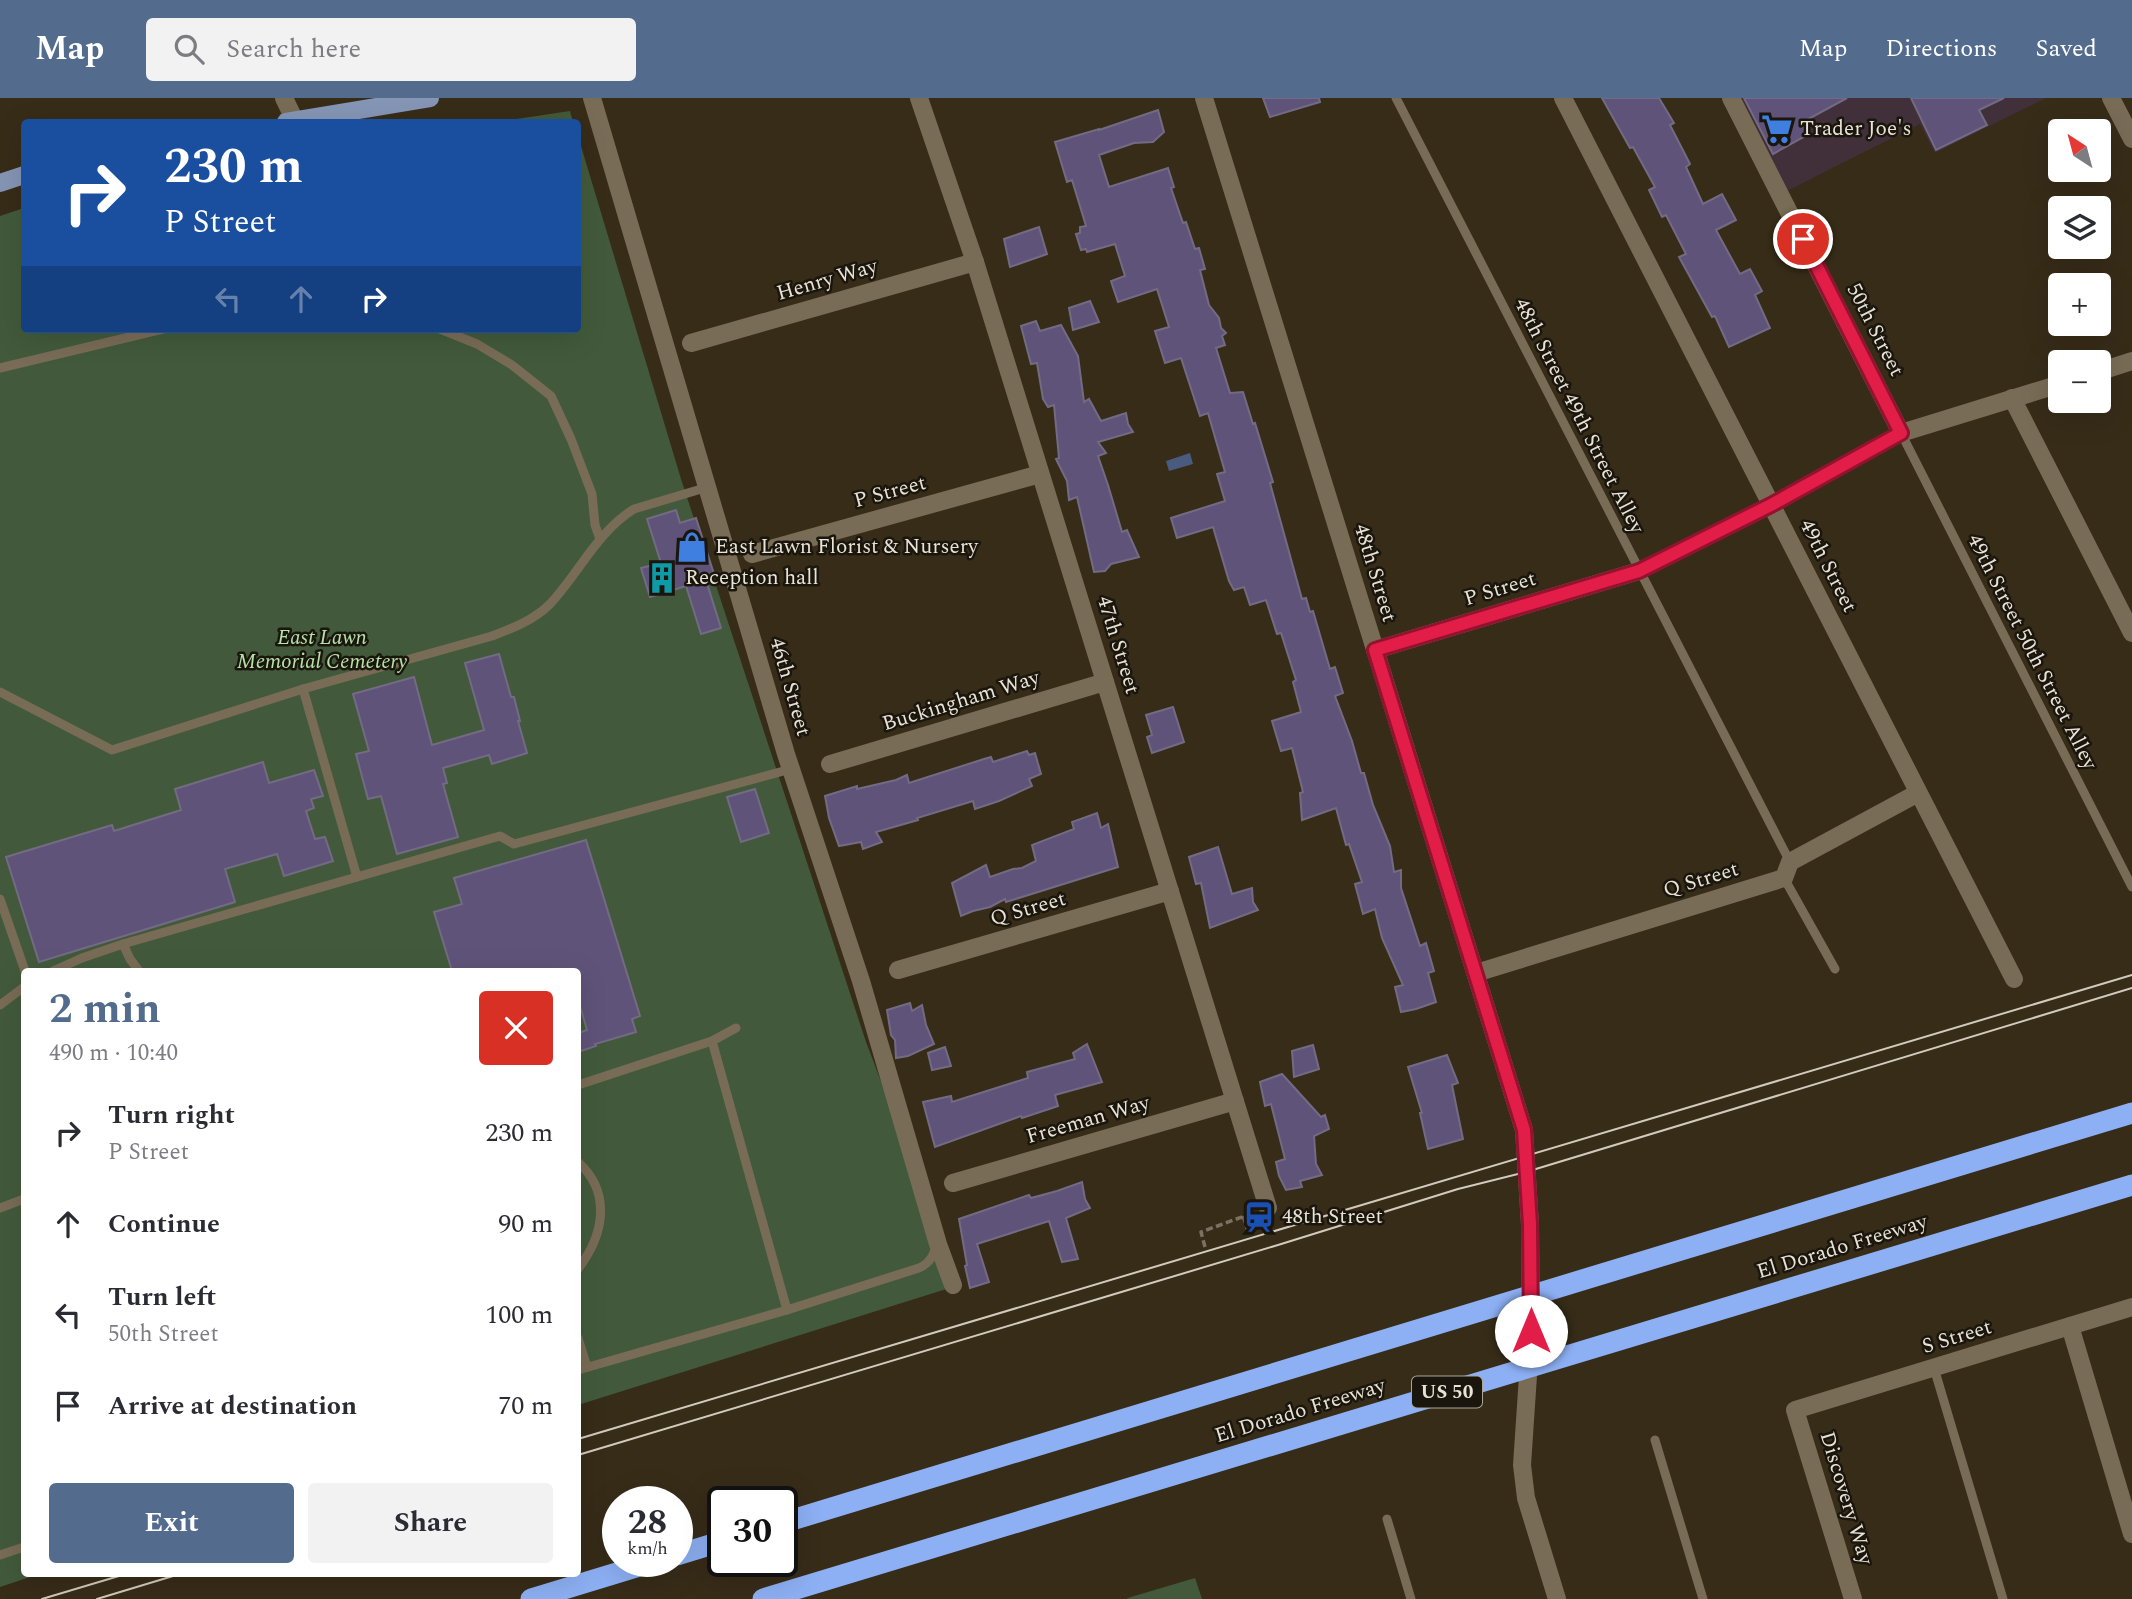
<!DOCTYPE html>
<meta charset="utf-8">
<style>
:root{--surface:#fff;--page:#f2f2f3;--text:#2b2b33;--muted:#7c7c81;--accent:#536c8d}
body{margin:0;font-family:Spectral,serif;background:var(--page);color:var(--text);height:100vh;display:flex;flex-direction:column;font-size:26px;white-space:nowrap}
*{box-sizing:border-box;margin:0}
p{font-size:23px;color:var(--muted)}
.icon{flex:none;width:38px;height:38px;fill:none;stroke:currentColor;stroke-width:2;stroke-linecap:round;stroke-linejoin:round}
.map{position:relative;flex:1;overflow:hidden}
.sheet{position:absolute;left:21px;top:870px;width:560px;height:609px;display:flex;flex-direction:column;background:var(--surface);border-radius:7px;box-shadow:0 7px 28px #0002}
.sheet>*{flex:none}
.top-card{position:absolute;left:21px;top:21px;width:560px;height:214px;border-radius:7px;box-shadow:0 7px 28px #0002;background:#1a4fa0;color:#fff;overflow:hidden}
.needle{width:46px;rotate:324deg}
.controls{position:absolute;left:2048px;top:21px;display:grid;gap:14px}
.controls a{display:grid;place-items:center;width:63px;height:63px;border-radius:7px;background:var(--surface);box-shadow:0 7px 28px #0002;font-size:35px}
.speed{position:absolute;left:602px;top:1388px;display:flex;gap:14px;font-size:35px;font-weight:700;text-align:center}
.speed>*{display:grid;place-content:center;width:91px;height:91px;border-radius:50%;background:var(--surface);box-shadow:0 7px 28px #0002;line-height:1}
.speed small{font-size:18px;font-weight:400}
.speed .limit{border:4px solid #111;border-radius:10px;background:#fff;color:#111}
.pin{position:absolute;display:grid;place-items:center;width:60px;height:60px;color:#fff;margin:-30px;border:4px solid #fff;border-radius:50%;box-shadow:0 2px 7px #0007}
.me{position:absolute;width:77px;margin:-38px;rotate:0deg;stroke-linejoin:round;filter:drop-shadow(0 0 5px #0008)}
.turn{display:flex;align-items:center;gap:24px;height:147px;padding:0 28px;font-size:32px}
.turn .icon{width:91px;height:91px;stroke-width:2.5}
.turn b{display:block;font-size:49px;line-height:60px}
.lanes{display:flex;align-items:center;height:66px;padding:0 28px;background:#0003;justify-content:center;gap:35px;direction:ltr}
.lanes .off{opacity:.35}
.round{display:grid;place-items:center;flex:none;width:74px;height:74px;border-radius:7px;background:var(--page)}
.overview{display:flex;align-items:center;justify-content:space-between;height:119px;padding:0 28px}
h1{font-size:42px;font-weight:700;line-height:52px;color:var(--accent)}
.cta{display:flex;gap:14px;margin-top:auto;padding:14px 28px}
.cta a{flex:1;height:80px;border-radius:7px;background:var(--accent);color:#fff;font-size:28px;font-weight:700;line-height:80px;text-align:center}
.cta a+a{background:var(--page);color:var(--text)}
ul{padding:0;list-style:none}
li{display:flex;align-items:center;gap:21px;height:91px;padding:0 28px}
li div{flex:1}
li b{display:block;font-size:26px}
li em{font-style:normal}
header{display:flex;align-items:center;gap:42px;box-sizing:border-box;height:98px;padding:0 35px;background:var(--accent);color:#fff}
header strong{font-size:33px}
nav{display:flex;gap:38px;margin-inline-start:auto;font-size:24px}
.search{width:490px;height:63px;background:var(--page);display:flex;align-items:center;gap:18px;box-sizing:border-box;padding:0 24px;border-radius:7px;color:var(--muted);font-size:26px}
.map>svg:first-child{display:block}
</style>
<header>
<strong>Map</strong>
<div class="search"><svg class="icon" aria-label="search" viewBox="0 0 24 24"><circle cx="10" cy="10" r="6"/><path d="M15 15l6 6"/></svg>Search here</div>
<nav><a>Map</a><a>Directions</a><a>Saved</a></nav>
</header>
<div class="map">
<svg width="2132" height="1501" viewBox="0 0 2132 1501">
<rect width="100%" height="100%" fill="#372c18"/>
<polygon fill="#412f39" points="1734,0 2046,0 1935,55 1920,26 1783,95"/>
<g fill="#425a3b">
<polygon points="570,13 573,24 497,24"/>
<polygon points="578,38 681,381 866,944 959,1187 578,1307 578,873 24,873 24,1475 42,1475 0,1489 0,118 24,110 24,231 578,231"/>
<polygon points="1195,1480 1202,1501 1126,1501 1131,1499"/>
</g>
<polygon fill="#495b7f" points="1190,355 1193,366 1169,373 1166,363"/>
<g fill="#5f5379" stroke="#726b83" stroke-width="2">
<polygon points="1263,0 1319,0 1320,4 1270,19"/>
<polygon points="1602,0 1659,0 1674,25 1670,27 1690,66 1686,69 1703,106 1722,96 1736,122 1716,132 1740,176 1750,171 1762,193 1755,197 1770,230 1729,249 1715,218 1712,219 1679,159 1686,156 1666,117 1662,119 1649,92 1655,89 1633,49 1630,50"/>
<polygon points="1744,0 1847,0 1801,25 1807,37 1773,56"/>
<polygon points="1911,0 2004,0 1979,12 1987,27 1936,52"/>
<polygon points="1158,12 1164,34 1153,44 1134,45 1099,57 1109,89 1168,70 1174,89 1171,90 1183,125 1186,124 1195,151 1199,150 1205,171 1200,172 1209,207 1219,220 1221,230 1226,235 1222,238 1225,247 1216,250 1230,295 1243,294 1253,326 1255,325 1273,384 1270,385 1302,501 1306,500 1310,514 1313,513 1330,571 1335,569 1343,595 1335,598 1352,643 1361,675 1364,675 1373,707 1390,748 1394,774 1401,772 1401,790 1420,848 1426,845 1434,873 1428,875 1436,904 1416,911 1401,914 1395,889 1403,887 1382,840 1375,811 1363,816 1355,786 1362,784 1349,746 1346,747 1336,710 1302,722 1300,695 1303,694 1292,650 1281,653 1272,623 1301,614 1293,584 1296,582 1281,535 1277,536 1266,502 1250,507 1244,489 1234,492 1229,483 1213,429 1177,440 1171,420 1225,403 1217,376 1225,374 1208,315 1200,318 1181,260 1165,265 1155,233 1169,229 1157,191 1118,204 1111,183 1125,178 1115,146 1087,154 1086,151 1081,152 1076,136 1080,135 1080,129 1086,128 1072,82 1067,84 1055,44 1099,31 1099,32"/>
<polygon points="1039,129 1047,156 1010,169 1004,141"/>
<polygon points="1090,203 1099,224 1073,232 1069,210"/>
<polygon points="1036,223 1040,233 1061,227 1078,258 1084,304 1089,301 1101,323 1126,315 1128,326 1133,334 1098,344 1106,355 1098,358 1108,387 1122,434 1127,432 1139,459 1111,466 1105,473 1094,474 1077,399 1069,402 1067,383 1056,361 1059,360 1054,307 1048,309 1043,301 1037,265 1031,266 1021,228"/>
<polygon points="676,412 680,425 696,420 715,479 706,482 721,530 701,536 686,488 650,499 641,470 661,465 647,421"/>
<polygon points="499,556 511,599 514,599 520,623 518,623 527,655 492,666 489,657 443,670 447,685 443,686 458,739 397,756 381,698 368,701 356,656 369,653 353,596 414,579 432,647 484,632 465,565"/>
<polygon points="1173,609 1184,644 1152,655 1147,639 1152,637 1146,617"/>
<polygon points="1027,653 1029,657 1035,655 1041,676 1029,681 1032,688 999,703 975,711 973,703 917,720 918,722 876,734 882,744 863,751 861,744 839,748 829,720 825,698 857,688 857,691 896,682 907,677 909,685 984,661 991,659 993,664"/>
<polygon points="263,664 269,685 314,672 323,698 311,701 314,710 306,713 315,741 325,739 333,763 284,778 277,756 225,771 235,804 39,864 6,759 112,727 114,733 181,712 175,691"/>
<polygon points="755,691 769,735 741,744 727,699"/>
<polygon points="1097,715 1101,730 1108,726 1118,769 1006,804 1005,801 990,809 973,813 961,818 952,785 986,767 990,779 1013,771 1022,770 1036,763 1032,747 1074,731 1072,724"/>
<polygon points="586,742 640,918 632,921 636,934 595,946 596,948 578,954 578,935 587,932 578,901 578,873 452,873 434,814 462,806 454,780"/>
<polygon points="1218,749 1232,796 1252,790 1253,804 1258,812 1210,830 1201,785 1196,786 1189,759"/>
<polygon points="910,905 912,913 922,907 926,927 934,946 908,958 896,960 895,942 891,937 887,912"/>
<polygon points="1087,946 1102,984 1055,997 1058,1008 1022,1020 1021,1018 935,1049 923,1004 951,998 952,1004 1028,980 1027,974 1075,961 1073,955"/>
<polygon points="1313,947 1319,971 1294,979 1292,953"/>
<polygon points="945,949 951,968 932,972 928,955"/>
<polygon points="1447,957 1458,985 1452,987 1463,1041 1428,1051 1420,1015 1422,1015 1408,969"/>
<polygon points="1282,976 1321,1019 1325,1017 1329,1031 1314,1038 1316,1066 1322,1077 1300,1083 1302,1089 1286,1092 1279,1078 1276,1064 1285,1061 1271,1006 1265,1008 1260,984"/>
<polygon points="1082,1084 1085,1101 1090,1110 1066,1120 1078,1161 1062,1164 1049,1123 977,1146 989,1184 970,1190 965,1168 967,1167 959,1121 1029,1097 1031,1100 1057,1093"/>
</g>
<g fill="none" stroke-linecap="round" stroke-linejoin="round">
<g stroke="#7b7160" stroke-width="3.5" stroke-dasharray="7 3.5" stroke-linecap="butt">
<polyline points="1243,1118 1249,1136"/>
<polyline points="1205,1149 1201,1134 1250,1116"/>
</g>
<g stroke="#796c56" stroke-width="9">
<polyline points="1396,0 1790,764"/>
<polyline points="440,231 477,246 512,267 551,298 571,341 592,396 595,427 600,441"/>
<polyline points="0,270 163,231"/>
<polyline points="1639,473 1771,407 1901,335 2132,789"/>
<polyline points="303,591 357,779"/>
<path d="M0,594L112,652L303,591L492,538C513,530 534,522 550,506C579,475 597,434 634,411L708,389"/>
<polyline points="1784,780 1835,871"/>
<polyline points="0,801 25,873"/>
<polyline points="123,846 500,738 514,746 791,671"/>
<polyline points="53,873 82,860 123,846 130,861 139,873"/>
<polyline points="0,907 24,889"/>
<polyline points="712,943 787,1212"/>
<polyline points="578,987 712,943 736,930"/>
<path d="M578,1064C612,1095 604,1137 578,1171"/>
<polyline points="0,1110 24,1101"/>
<polyline points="578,1240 587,1269"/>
<polyline points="1934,1270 2003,1501"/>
<path d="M578,1272L787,1212L919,1170C930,1165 933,1158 937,1147"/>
<polyline points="1655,1342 1703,1501"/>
<polyline points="1387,1421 1411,1501"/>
<polyline points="0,1457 24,1449"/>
</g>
<g stroke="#796c56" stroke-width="18">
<polyline points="284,0 295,23"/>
<polyline points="592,0 786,656 861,883 938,1146 953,1187"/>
<polyline points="919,0 975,164 1268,1110"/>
<polyline points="1204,0 1524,1032 1530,1127 1531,1233 1522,1367 1526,1400 1557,1501"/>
<polyline points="1563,0 2014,881"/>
<polyline points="1731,0 1901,335 2060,286"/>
<polyline points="691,245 975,164"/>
<polyline points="2098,274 2132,263"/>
<polyline points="2012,300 2132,535"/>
<polyline points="752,456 1040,376"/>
<polyline points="1375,552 1639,473"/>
<polyline points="830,666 1105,584"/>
<polyline points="898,872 1170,793"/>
<polyline points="1476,875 1784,780 1790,764 1918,695"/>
<polyline points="953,1085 1235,1003"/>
<polyline points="2070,1228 2132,1436"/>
<polyline points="1853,1501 1795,1312 2132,1209"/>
</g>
<polyline stroke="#796c56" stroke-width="18" points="2111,0 2132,41"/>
<g stroke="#8595b5" stroke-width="18">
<polyline points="286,24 430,0"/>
<polyline points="0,85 24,77"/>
</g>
<g stroke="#8db0f4" stroke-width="21">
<polyline points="782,1425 2132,1015"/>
<polyline points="677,1457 723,1443"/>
<polyline points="531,1501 656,1463"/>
<polyline points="763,1501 2132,1087"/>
</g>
<g stroke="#d2cabd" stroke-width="2">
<polyline points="578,1341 2132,877"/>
<polyline points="578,1357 1278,1147 1458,1091 1526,1074 2132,890"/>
<polyline points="42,1501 129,1475"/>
<polyline points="97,1501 183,1475"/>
</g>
</g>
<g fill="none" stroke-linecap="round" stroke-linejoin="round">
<defs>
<polyline id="route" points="1531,1233 1530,1126 1524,1032 1375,552 1639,473 1771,407 1901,335 1803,141"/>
</defs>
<use href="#route" stroke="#92132f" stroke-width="18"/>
<use href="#route" stroke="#e11d48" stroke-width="12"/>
</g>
<defs>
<symbol id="supermarket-bare" viewBox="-9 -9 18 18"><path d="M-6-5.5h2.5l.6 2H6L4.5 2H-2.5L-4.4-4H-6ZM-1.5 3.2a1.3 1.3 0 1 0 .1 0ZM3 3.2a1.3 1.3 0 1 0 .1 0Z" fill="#3f7fe0" stroke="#1a160d" stroke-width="2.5" paint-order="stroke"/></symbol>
<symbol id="shop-bare" viewBox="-9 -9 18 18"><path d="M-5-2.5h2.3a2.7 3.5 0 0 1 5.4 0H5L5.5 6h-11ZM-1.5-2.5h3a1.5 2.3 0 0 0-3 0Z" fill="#3f7fe0" stroke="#1a160d" stroke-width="2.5" paint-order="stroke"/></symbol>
<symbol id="building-bare" viewBox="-9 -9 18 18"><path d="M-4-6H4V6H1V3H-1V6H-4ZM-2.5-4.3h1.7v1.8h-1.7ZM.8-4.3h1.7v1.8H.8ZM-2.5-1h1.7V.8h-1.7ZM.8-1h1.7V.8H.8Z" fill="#0f9aa8" stroke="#1a160d" stroke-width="2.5" paint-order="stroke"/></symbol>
<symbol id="station-bare" viewBox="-9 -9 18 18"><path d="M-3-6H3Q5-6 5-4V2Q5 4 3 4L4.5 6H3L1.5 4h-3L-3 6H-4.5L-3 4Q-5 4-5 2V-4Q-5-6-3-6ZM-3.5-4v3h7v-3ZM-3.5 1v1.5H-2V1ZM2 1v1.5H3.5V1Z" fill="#1a4fb4" stroke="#1a160d" stroke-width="2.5" paint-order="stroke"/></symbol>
</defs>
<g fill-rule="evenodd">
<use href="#supermarket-bare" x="1755" y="9" width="44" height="44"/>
<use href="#shop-bare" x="670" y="427" width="44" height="44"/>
<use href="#building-bare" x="640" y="458" width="44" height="44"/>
<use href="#station-bare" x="1237" y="1097" width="44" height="44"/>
</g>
<g text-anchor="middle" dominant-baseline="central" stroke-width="5" stroke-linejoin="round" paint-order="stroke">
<rect fill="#1a160d" stroke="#aba59a" stroke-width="2" x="1412" y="1278.5" width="70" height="31" rx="5"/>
<g font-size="19" font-weight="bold" fill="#e9e2d6">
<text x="1447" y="1294">US 50</text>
</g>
<g font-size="21" fill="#e9e2d6" stroke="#1a160d" text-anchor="start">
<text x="1800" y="31">Trader Joe's</text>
<text x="715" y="449">East Lawn Florist &amp; Nursery</text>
<text x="685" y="480">Reception hall</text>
<text x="1282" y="1119">48th Street</text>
</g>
<g font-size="21" fill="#e9e2d6" stroke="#1a160d">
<text transform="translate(827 182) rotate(-16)">Henry Way</text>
<text transform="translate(1875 232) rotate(63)">50th Street</text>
<text transform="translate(1579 318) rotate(63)">48th Street 49th Street Alley</text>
<text transform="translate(890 394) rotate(-15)">P Street</text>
<text transform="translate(1828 468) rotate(63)">49th Street</text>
<text transform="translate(1375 475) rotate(73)">48th Street</text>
<text transform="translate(1500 491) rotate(-17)">P Street</text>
<text transform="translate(1118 547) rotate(73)">47th Street</text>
<text transform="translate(2032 554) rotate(63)">49th Street 50th Street Alley</text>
<text transform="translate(790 589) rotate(74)">46th Street</text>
<text transform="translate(961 603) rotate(-17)">Buckingham Way</text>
<text transform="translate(1701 782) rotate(-17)">Q Street</text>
<text transform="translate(1028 811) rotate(-16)">Q Street</text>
<text transform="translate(1088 1022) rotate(-16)">Freeman Way</text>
<text transform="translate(1842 1149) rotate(-17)">El Dorado Freeway</text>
<text transform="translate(1957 1239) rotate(-17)">S Street</text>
<text transform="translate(1300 1313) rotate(-17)">El Dorado Freeway</text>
<text transform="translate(1846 1400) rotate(73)">Discovery Way</text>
</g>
<g font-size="21" font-style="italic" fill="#b5e3a8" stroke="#1a160d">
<text x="322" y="540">East Lawn<tspan x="322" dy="24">Memorial Cemetery</tspan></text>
</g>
</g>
</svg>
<div class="controls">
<a><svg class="needle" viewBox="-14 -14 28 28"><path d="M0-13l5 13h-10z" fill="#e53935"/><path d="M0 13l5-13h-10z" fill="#7c7c81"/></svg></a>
<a><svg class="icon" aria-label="layers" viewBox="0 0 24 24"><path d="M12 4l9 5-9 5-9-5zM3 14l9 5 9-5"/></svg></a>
<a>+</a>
<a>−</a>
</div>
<div class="speed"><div>28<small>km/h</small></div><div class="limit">30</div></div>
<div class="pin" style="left:1803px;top:141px;background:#d93025"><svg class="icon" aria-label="arrive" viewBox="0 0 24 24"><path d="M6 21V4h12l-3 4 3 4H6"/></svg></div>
<svg class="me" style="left:1531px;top:1233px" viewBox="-20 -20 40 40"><circle r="19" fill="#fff"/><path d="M0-13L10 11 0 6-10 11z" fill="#e11d48"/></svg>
<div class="top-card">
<div class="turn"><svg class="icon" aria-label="right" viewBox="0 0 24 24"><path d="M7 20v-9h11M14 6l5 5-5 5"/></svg><div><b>230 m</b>P Street</div></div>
<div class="lanes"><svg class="icon off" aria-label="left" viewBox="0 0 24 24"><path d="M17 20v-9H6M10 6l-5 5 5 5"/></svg><svg class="icon off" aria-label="ahead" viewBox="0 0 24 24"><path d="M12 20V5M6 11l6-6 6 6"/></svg><svg class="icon" aria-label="right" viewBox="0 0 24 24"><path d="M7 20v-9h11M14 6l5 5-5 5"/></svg></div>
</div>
<section class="sheet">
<div class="overview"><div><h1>2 min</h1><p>490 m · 10:40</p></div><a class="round" style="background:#d93025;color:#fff"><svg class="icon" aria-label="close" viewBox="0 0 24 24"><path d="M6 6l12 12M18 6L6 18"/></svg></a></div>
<ul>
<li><svg class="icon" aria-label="right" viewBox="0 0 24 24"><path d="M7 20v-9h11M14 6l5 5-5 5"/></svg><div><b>Turn right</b><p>P Street</p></div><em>230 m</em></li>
<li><svg class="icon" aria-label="ahead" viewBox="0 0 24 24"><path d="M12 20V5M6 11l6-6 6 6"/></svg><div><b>Continue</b></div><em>90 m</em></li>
<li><svg class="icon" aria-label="left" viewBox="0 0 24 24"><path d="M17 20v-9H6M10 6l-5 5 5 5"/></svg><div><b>Turn left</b><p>50th Street</p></div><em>100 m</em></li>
<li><svg class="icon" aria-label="arrive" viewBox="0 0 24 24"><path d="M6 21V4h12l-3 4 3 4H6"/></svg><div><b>Arrive at destination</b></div><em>70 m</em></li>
</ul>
<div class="cta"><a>Exit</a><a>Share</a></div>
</section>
</div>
